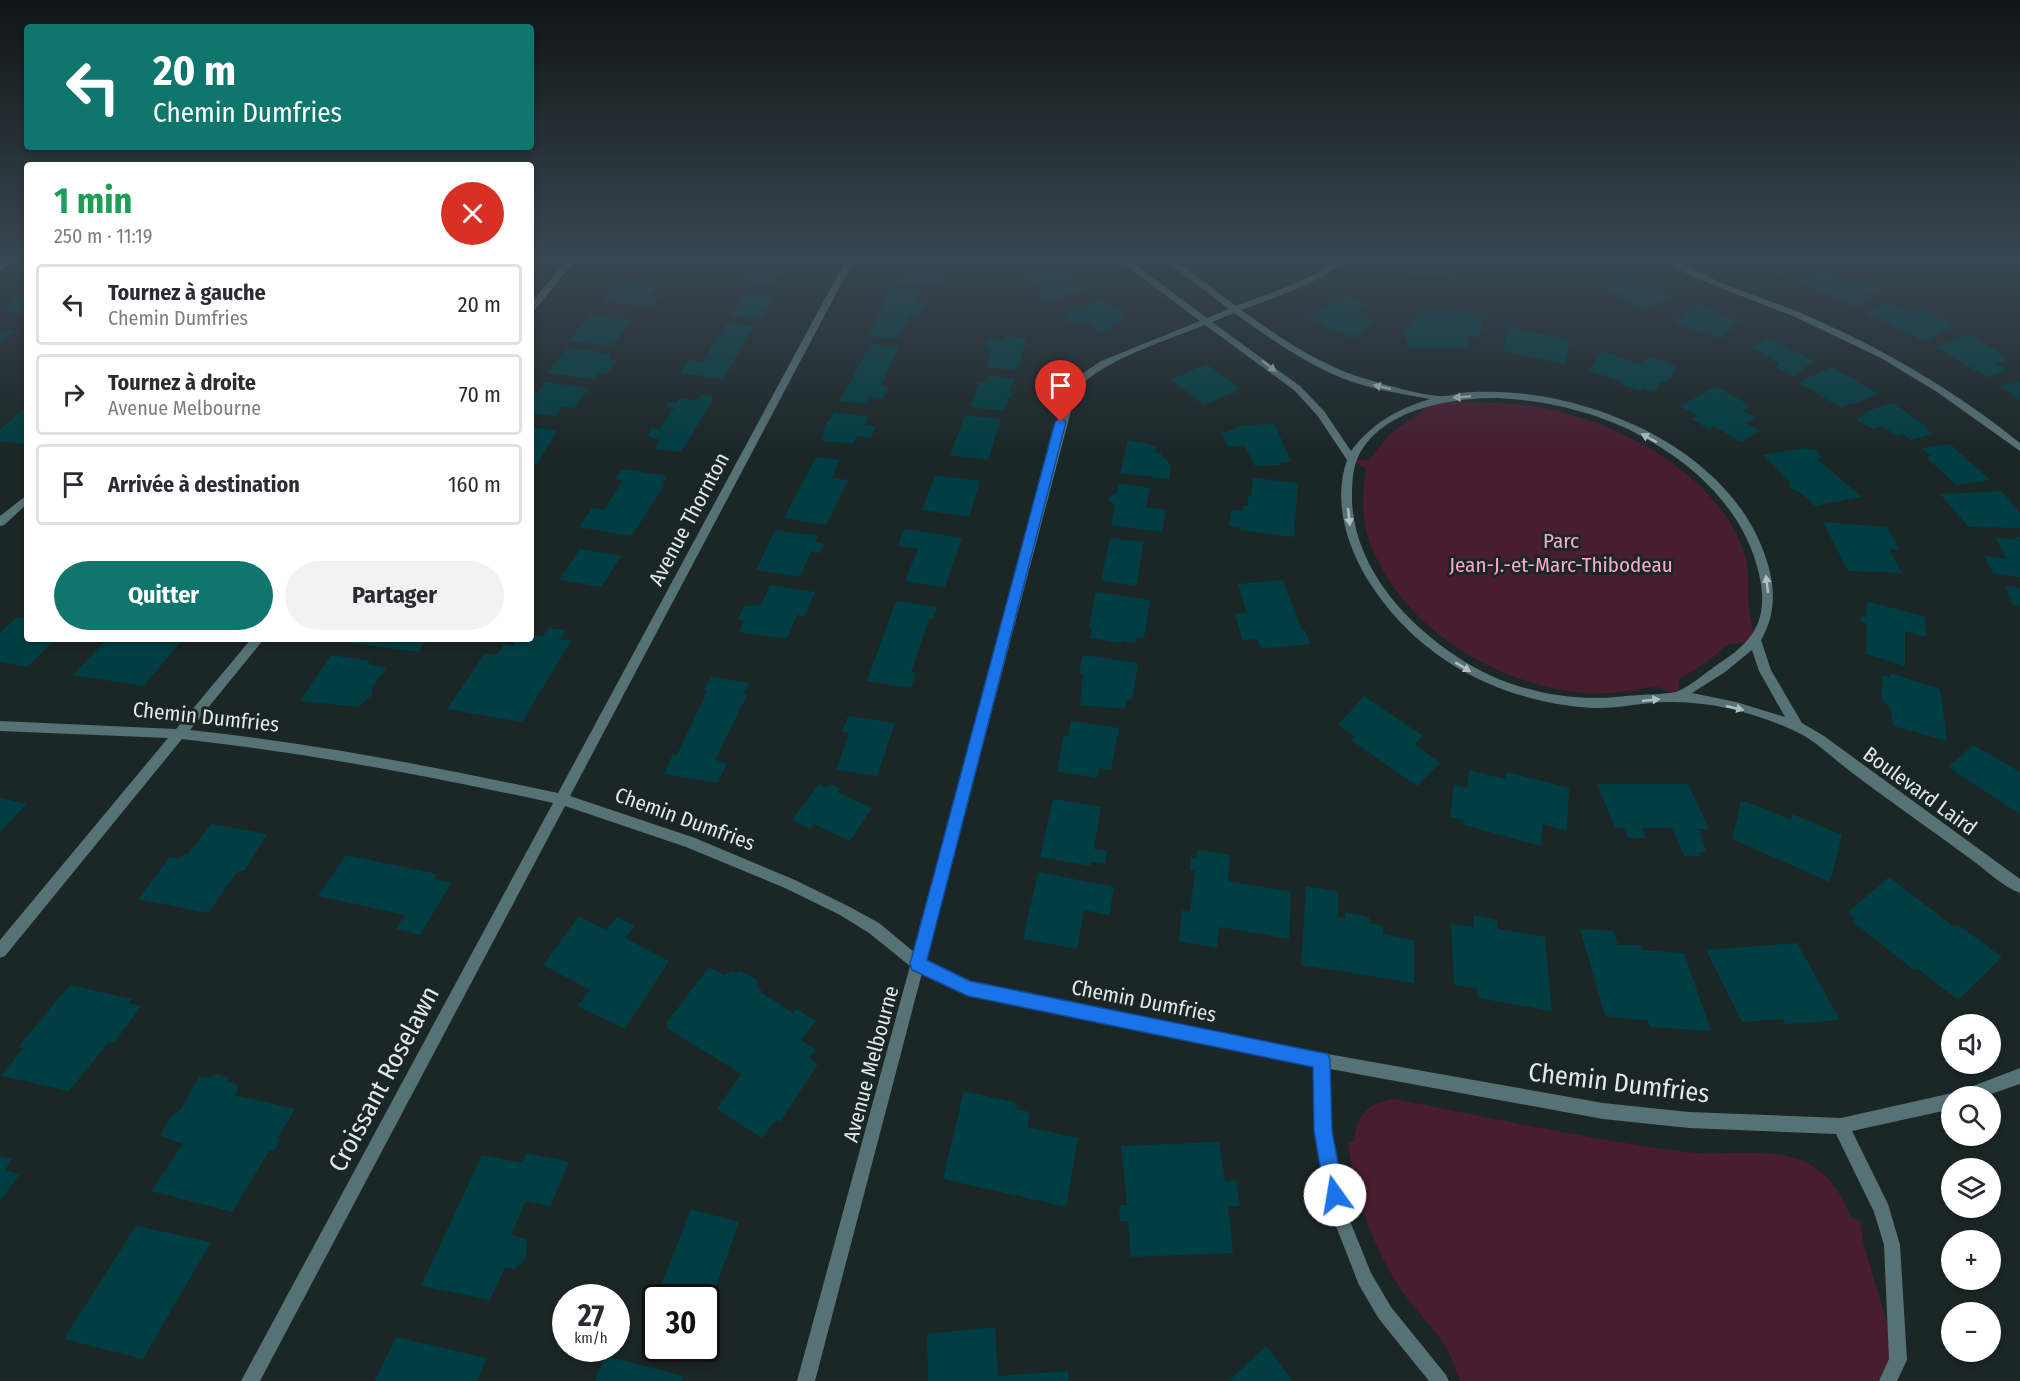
<!DOCTYPE html>
<html lang="fr">
<meta charset="utf-8">
<style>
:root{--surface:#fff;--page:#f2f2f3;--text:#2b2b33;--muted:#7c7c81;--line:#e1e1e2;--accent:#0f766e}
body{margin:0;font-family:"Fira Sans Condensed",sans-serif;background:var(--page);color:var(--text);height:100vh;display:flex;flex-direction:column;font-size:22px;white-space:nowrap}
*{box-sizing:border-box;margin:0}
p{font-size:20px;color:var(--muted)}
.icon{flex:none;width:33px;height:33px;fill:none;stroke:currentColor;stroke-width:2;stroke-linecap:round;stroke-linejoin:round}
.map{position:relative;flex:1;overflow:hidden}
.panel{position:absolute;left:24px;top:162px;width:510px;height:480px;display:flex;flex-direction:column;background:var(--surface);border-radius:6px;box-shadow:0 3px 9px #0003}
.panel>*{flex:none}
.hud{position:absolute;left:24px;top:24px;width:510px;height:126px;border-radius:6px;box-shadow:0 3px 9px #0003;background:#0f766e;color:#fff;overflow:hidden}
.fabs{position:absolute;left:1941px;top:1014px;display:grid;gap:12px}
.fabs a{display:grid;place-items:center;width:60px;height:60px;border-radius:50%;background:var(--surface);box-shadow:0 3px 9px #0003;font-size:30px}
.speed{position:absolute;left:552px;top:1284px;display:flex;gap:12px;font-size:30px;font-weight:700;text-align:center}
.speed>*{display:grid;place-content:center;width:78px;height:78px;border-radius:50%;background:var(--surface);box-shadow:0 3px 9px #0003;line-height:1}
.speed small{font-size:15px;font-weight:400}
.speed .limit{border:3px solid #111;border-radius:9px;background:#fff;color:#111}
.pin{position:absolute;display:grid;place-items:center;width:51px;height:51px;color:#fff;margin:-62px -26px;border-radius:50% 50% 50% 0;rotate:-45deg;box-shadow:0 0 6px #0007}
.pin .icon{rotate:45deg}
.me{position:absolute;width:66px;margin:-33px;rotate:347deg;stroke-linejoin:round;filter:drop-shadow(0 0 4px #0008)}
.turn{display:flex;align-items:center;gap:21px;height:126px;padding:0 30px;font-size:27px}
.turn .icon{width:78px;height:78px;stroke-width:2.5}
.turn b{display:block;font-size:42px;line-height:51px}
.round{display:grid;place-items:center;flex:none;width:63px;height:63px;border-radius:32px;background:var(--page)}
.head{display:flex;align-items:center;justify-content:space-between;height:102px;padding:0 30px}
h1{font-size:36px;font-weight:700;line-height:45px;color:#1e9e55}
.action{display:flex;gap:12px;margin-top:auto;padding:12px 30px}
.action a{flex:1;height:69px;border-radius:36px;background:var(--accent);color:#fff;font-size:24px;font-weight:700;line-height:69px;text-align:center}
.action a+a{background:var(--page);color:var(--text)}
ul{padding:0;list-style:none}
li{display:flex;align-items:center;gap:18px;height:81px;margin:0 12px 9px;padding:0 18px;border:3px solid var(--line);border-radius:6px}
li div{flex:1}
li b{display:block;font-size:22px}
li em{font-style:normal}
.map>svg:first-child{display:block}
</style>
<div class="map">
<svg width="2020" height="1381" viewBox="0 0 2020 1381">
<rect width="100%" height="100%" fill="#1b2627"/>
<g fill="#481d30">
<path d="M1439,399C1471,405 1503,401 1534,406C1615,420 1722,473 1746,559C1750,576 1747,592 1749,609C1750,619 1753,630 1755,640L1727,645L1707,662L1679,679L1677,697C1671,694 1664,689 1657,687C1649,685 1638,691 1630,691C1613,693 1594,695 1576,692C1493,682 1402,627 1371,545C1361,521 1362,494 1366,469L1351,459L1369,460L1391,433Z"/>
<path d="M1395,1099C1491,1118 1588,1139 1685,1152C1722,1156 1763,1148 1798,1159C1825,1168 1842,1193 1851,1218L1860,1220L1863,1242L1898,1360L1888,1381H1460C1456,1371 1453,1360 1448,1351C1435,1327 1412,1308 1398,1285C1370,1241 1354,1192 1348,1142H1354C1356,1116 1368,1102 1395,1099Z"/>
</g>
<g fill="#003e43">
<polygon points="634,258 667,258 665,260 670,261 663,271 627,267"/>
<polygon points="753,258 792,258 776,284 738,280"/>
<polygon points="908,258 929,258 928,261 943,262 939,270 945,271 942,277 946,278 942,286 897,281 901,272 897,272"/>
<polygon points="990,258 1030,258 1030,259 1002,267"/>
<polygon points="1241,258 1275,258 1275,259 1253,267"/>
<polygon points="1409,258 1457,258 1456,280 1409,275"/>
<polygon points="1535,258 1597,258 1601,262 1546,272"/>
<polygon points="1777,258 1793,264 1782,276 1733,259"/>
<polygon points="1965,258 2020,258 2020,263 1982,273 1958,261"/>
<polygon points="1052,260 1078,277 1076,278 1088,288 1049,302 1037,292 1044,289 1032,279 1023,282 1014,276"/>
<polygon points="1820,267 1853,281 1858,277 1881,286 1858,307 1799,282"/>
<polygon points="1624,272 1673,296 1645,312 1600,285"/>
<polygon points="620,278 659,282 649,296 659,297 653,307 602,302"/>
<polygon points="892,287 921,290 916,301 926,302 920,316 910,315 897,339 868,336"/>
<polygon points="27,289 27,314 0,311 0,309"/>
<polygon points="746,294 773,298 760,319 732,315"/>
<polygon points="1345,294 1368,305 1356,313 1373,323 1353,338 1339,331 1334,332 1309,318"/>
<polygon points="1102,299 1114,308 1118,307 1122,310 1119,311 1128,318 1110,325 1114,327 1101,333 1086,321 1074,325 1062,315"/>
<polygon points="1886,302 1911,313 1919,308 1954,325 1925,342 1866,313"/>
<polygon points="1697,304 1739,322 1719,339 1674,322"/>
<polygon points="1443,311 1480,314 1484,329 1478,329 1481,337 1466,336 1470,347 1409,349 1403,329 1411,330 1409,323 1415,323 1414,318 1418,318 1416,312"/>
<polygon points="589,315 631,320 612,346 569,341"/>
<polygon points="727,323 754,327 723,379 680,373 688,360 702,362"/>
<polygon points="1508,327 1570,340 1565,364 1503,351"/>
<polygon points="0,329 15,331 0,342"/>
<polygon points="1968,334 2001,353 1997,354 2007,360 1996,364 2007,370 1987,377 1935,347"/>
<polygon points="1006,336 1027,339 1020,358 1024,359 1022,363 1017,364 1014,370 987,367 991,349 984,348 988,338 1004,340"/>
<polygon points="1766,337 1815,361 1793,376 1775,367 1779,364 1772,360 1774,359 1751,348"/>
<polygon points="871,343 899,348 881,385 889,386 883,399 870,397 867,404 840,401"/>
<polygon points="569,347 611,355 608,360 616,361 607,374 598,373 594,379 547,373"/>
<polygon points="1601,351 1640,364 1643,359 1653,358 1677,367 1666,383 1661,381 1654,392 1643,388 1641,391 1620,384 1621,381 1589,371"/>
<polygon points="1206,364 1231,381 1240,390 1204,405 1171,380"/>
<polygon points="1833,367 1878,394 1854,404 1851,403 1840,407 1798,382"/>
<polygon points="989,375 1014,379 1010,391 1013,392 1011,398 1008,398 1004,411 970,407 979,382 986,383"/>
<polygon points="2020,381 2020,400 2000,386"/>
<polygon points="545,382 589,388 574,408 562,407 555,416 531,414 531,401 534,398 531,394 538,392"/>
<polygon points="1716,386 1751,406 1743,410 1756,418 1746,423 1760,431 1741,442 1714,426 1709,429 1692,419 1697,416 1680,406"/>
<polygon points="701,394 713,396 711,403 681,452 655,449 660,440 648,436 652,428 660,429 674,408 665,407 668,402 677,403 680,398 697,401"/>
<polygon points="1893,403 1927,427 1924,428 1933,434 1911,440 1903,434 1896,436 1883,426 1873,429 1857,421 1857,418 1866,414 1864,412"/>
<polygon points="24,409 27,410 27,442 24,444 0,441 0,429"/>
<polygon points="834,412 868,417 865,425 876,426 871,438 857,436 854,443 849,444 821,440 827,421 830,421"/>
<polygon points="965,415 1001,419 988,460 950,455"/>
<polygon points="1274,423 1291,461 1279,463 1281,465 1255,466 1244,445 1228,447 1222,433 1235,429 1234,427"/>
<polygon points="531,427 557,431 537,464 531,463"/>
<polygon points="1128,440 1156,446 1155,452 1160,453 1171,465 1169,479 1120,473"/>
<polygon points="1950,444 1990,480 1956,485 1926,457 1931,456 1921,448"/>
<polygon points="1806,448 1808,450 1814,449 1823,458 1817,459 1862,497 1815,506 1801,493 1789,487 1790,482 1763,455"/>
<polygon points="816,457 840,460 832,478 848,480 826,525 784,518"/>
<polygon points="622,469 667,476 662,484 665,484 638,526 631,536 579,527 592,508 604,510 623,480 615,479"/>
<polygon points="935,475 980,481 969,517 922,510"/>
<polygon points="1253,478 1298,483 1294,537 1240,530 1240,527 1229,526 1231,510 1242,511 1243,506 1249,506 1247,495 1251,496"/>
<polygon points="1119,483 1150,488 1146,507 1166,510 1162,532 1111,525 1115,504 1109,501 1110,496 1116,494"/>
<polygon points="2001,491 2020,513 2020,528 1969,527 1940,494"/>
<polygon points="1823,522 1887,527 1900,550 1889,549 1902,573 1848,571"/>
<polygon points="904,529 962,538 945,587 905,581 918,549 898,546"/>
<polygon points="775,530 818,536 815,542 824,544 820,553 811,552 800,577 756,570"/>
<polygon points="2015,536 2020,537 2020,577 1993,573 1984,556 2007,559 1995,537 2017,540"/>
<polygon points="1110,538 1144,542 1136,586 1101,580"/>
<polygon points="580,549 621,556 601,587 559,580"/>
<polygon points="1283,580 1302,631 1305,630 1310,644 1261,649 1257,639 1243,640 1242,638 1235,614 1247,613 1238,584"/>
<polygon points="770,585 815,592 805,616 797,615 787,639 739,632 744,620 738,619 744,606 761,605"/>
<polygon points="2005,586 2020,588 2020,606 2013,605"/>
<polygon points="1096,592 1150,600 1144,638 1137,637 1135,643 1123,641 1122,643 1090,638 1092,628 1089,627"/>
<polygon points="898,601 937,607 933,619 929,619 911,672 916,673 911,688 867,681 894,606"/>
<polygon points="1867,601 1925,617 1926,637 1905,631 1905,666 1866,654 1867,624 1861,622 1861,615 1866,617"/>
<polygon points="17,617 27,619 27,639 56,639 27,667 0,662 0,633"/>
<polygon points="549,628 566,630 561,639 571,641 522,722 447,709 485,653 497,655 504,644 513,646 517,639 531,639 531,634 543,636"/>
<polygon points="107,639 127,641 129,639 184,639 143,686 73,675"/>
<polygon points="354,639 427,639 418,652 351,643"/>
<polygon points="331,655 370,661 368,664 387,668 372,687 372,695 358,707 300,701"/>
<polygon points="1083,655 1138,663 1132,700 1127,699 1125,709 1080,705 1083,674 1079,673"/>
<polygon points="1890,673 1940,689 1947,741 1893,726 1890,707 1882,700 1881,687 1883,687 1881,675 1890,677"/>
<polygon points="711,677 749,683 744,694 747,694 745,699 715,760 727,763 718,783 664,774 673,754 677,755 707,691 704,690"/>
<polygon points="1364,696 1423,736 1414,744 1440,763 1417,786 1351,740 1355,737 1338,725"/>
<polygon points="848,716 895,723 877,776 836,770 849,733 842,732"/>
<polygon points="1071,721 1119,728 1111,770 1099,768 1097,778 1057,771 1064,736 1068,737"/>
<polygon points="1973,745 2020,772 2020,814 1948,767"/>
<polygon points="1469,770 1505,779 1506,772 1569,788 1567,831 1543,824 1541,846 1464,825 1464,820 1450,817 1454,785 1467,788"/>
<polygon points="819,784 827,788 830,784 840,788 837,792 872,808 850,841 814,824 810,829 792,820"/>
<polygon points="1597,784 1688,784 1709,829 1696,829 1700,831 1706,852 1699,852 1701,856 1684,856 1672,828 1642,828 1646,838 1628,838 1624,828 1615,828"/>
<polygon points="0,798 27,804 0,832"/>
<polygon points="1053,799 1101,807 1094,849 1107,851 1105,864 1091,862 1090,866 1040,857"/>
<polygon points="1741,802 1747,802 1791,820 1792,814 1842,835 1830,882 1732,839"/>
<polygon points="211,824 267,834 245,870 237,872 208,913 138,899 170,857 179,859 184,854 188,854"/>
<polygon points="1197,850 1230,855 1228,881 1291,892 1289,939 1219,927 1217,948 1179,941 1182,910 1190,912 1195,871 1190,870 1191,857 1196,859"/>
<polygon points="346,855 437,874 434,879 452,882 420,935 396,929 405,915 318,896"/>
<polygon points="1038,872 1114,887 1109,915 1084,910 1077,949 1023,939"/>
<polygon points="1889,877 1954,927 1957,924 2002,957 1958,1000 1917,968 1914,970 1852,921 1855,918 1848,912"/>
<polygon points="1306,886 1338,892 1338,917 1345,919 1345,912 1369,917 1369,923 1383,926 1383,934 1414,940 1414,983 1301,965"/>
<polygon points="1473,915 1497,920 1498,929 1545,937 1552,1011 1478,998 1477,989 1454,985 1451,924 1474,927"/>
<polygon points="579,916 606,930 617,917 635,926 625,938 669,961 625,1029 577,1006 590,990 543,965"/>
<polygon points="1580,929 1614,931 1618,945 1640,945 1642,950 1684,953 1711,1031 1650,1027 1648,1021 1605,1016"/>
<polygon points="1797,943 1840,1020 1785,1024 1783,1019 1742,1022 1706,950"/>
<polygon points="709,967 724,975 731,971 735,973 741,971 757,980 757,987 762,990 760,992 793,1013 796,1009 816,1021 801,1040 816,1050 809,1058 818,1064 780,1122 776,1120 762,1138 717,1109 741,1074 667,1028 667,1022"/>
<polygon points="70,985 132,999 128,1003 141,1006 114,1043 109,1042 69,1091 1,1076 23,1048 18,1047"/>
<polygon points="216,1074 228,1077 227,1081 239,1086 235,1095 295,1109 277,1139 281,1139 274,1151 270,1150 232,1212 151,1191 183,1144 161,1136 163,1129 171,1116 181,1109 199,1077 208,1078"/>
<polygon points="964,1091 1017,1103 1016,1109 1030,1112 1027,1127 1078,1138 1066,1207 943,1179"/>
<polygon points="1219,1142 1225,1181 1236,1180 1240,1206 1228,1206 1233,1253 1131,1257 1128,1221 1120,1221 1119,1205 1127,1205 1121,1146"/>
<polygon points="526,1153 569,1162 550,1207 526,1201 511,1235 526,1239 527,1255 522,1263 514,1269 505,1268 490,1300 421,1286 482,1155 522,1163"/>
<polygon points="0,1156 12,1159 5,1170 20,1174 0,1201"/>
<polygon points="691,1209 739,1222 707,1311 706,1298 656,1298"/>
<polygon points="136,1226 211,1242 143,1359 64,1339"/>
<polygon points="656,1299 656,1320 648,1318"/>
<polygon points="995,1327 998,1376 1068,1371 1069,1381 928,1381 927,1334"/>
<polygon points="396,1337 487,1358 477,1381 375,1381"/>
<polygon points="1266,1346 1293,1381 1229,1381"/>
<polygon points="605,1356 684,1376 682,1381 595,1381"/>
</g>
<g fill="none" stroke-linecap="round" stroke-linejoin="round">
<g fill="#577275" fill-rule="evenodd">
<polygon points="8,258 18,258 0,271 0,264"/>
<polygon points="568,258 577,258 534,311 531,312 531,303"/>
<path d="M847,258H855L570,796L695,838L795,880L850,907L879,923L914,952L1066,392L1076,378L1101,361L1200,321L1116,258H1126L1207,318L1229,309L1162,258H1172L1236,306C1259,297 1324,276 1337,258H1345C1329,281 1268,299 1241,310C1282,339 1324,368 1373,381C1389,386 1429,397 1443,396C1449,396 1456,394 1461,393C1479,391 1498,392 1516,393C1606,401 1716,450 1757,536C1773,570 1781,606 1761,640L1771,670L1802,723L1824,736L2020,879V893C2003,887 1986,870 1972,860C1931,830 1891,802 1851,772C1830,756 1812,737 1788,728C1752,712 1708,701 1669,702C1643,702 1618,709 1592,708C1499,702 1415,658 1366,577C1346,543 1333,499 1347,460L1317,415L1294,390L1205,325C1170,339 1096,362 1076,392L926,961L970,982L1322,1053L1603,1103L1689,1112L1841,1118L1952,1093L1957,1095L1960,1091L2020,1068V1084L1985,1096H1952V1109L1852,1131L1888,1204L1900,1245L1907,1360L1897,1381H1879L1889,1359L1884,1245L1874,1212L1836,1134L1689,1128L1603,1119L1330,1069L1331,1131L1348,1216L1371,1273L1391,1307L1446,1375L1449,1381H1429L1379,1319L1359,1285L1332,1216L1315,1131L1314,1066L968,996L922,973L815,1381H797L910,966L869,933L840,915L785,888L686,847L565,806L260,1381H241L553,803C430,776 307,753 182,739L5,956L0,958V940L168,738L0,731V721L176,729L251,639H264L190,730C314,743 436,767 558,793ZM1234,313C1264,334 1294,356 1328,372C1359,387 1395,393 1430,399C1397,409 1371,424 1351,451L1324,411L1300,386L1212,322ZM1497,398C1552,401 1605,414 1652,442C1703,472 1746,516 1759,574C1764,594 1764,617 1752,634C1743,648 1727,658 1714,667C1703,675 1689,687 1676,692C1668,694 1637,695 1626,696C1569,703 1507,690 1459,658C1405,623 1355,568 1352,501C1352,486 1352,470 1358,457C1381,409 1450,398 1497,398ZM1752,650L1759,671L1785,717L1736,702L1692,693L1725,672Z"/>
<path d="M1661,258C1680,258 1705,276 1724,284C1749,294 1775,302 1801,313C1880,347 1953,389 2020,443V451L1937,392L1881,358L1793,316L1693,277Z"/>
<polygon points="27,495 27,504 4,525 0,526 0,516"/>
</g>
</g>
<defs><path id="oneway-solid" d="M-6-.8H1V-3.2L6.5 0L1 3.2V.8H-6Z" transform="scale(1.5)"/></defs>
<g fill="#b2bfc1">
<use href="#oneway-solid" transform="translate(1269 366) rotate(38)"/>
<use href="#oneway-solid" transform="translate(1382 387) rotate(-167)"/>
<use href="#oneway-solid" transform="translate(1462 397) rotate(175)"/>
<use href="#oneway-solid" transform="translate(1649 438) rotate(-151)"/>
<use href="#oneway-solid" transform="translate(1349 517) rotate(84)"/>
<use href="#oneway-solid" transform="translate(1767 584) rotate(-97)"/>
<use href="#oneway-solid" transform="translate(1463 667) rotate(31)"/>
<use href="#oneway-solid" transform="translate(1651 700) rotate(-6)"/>
<use href="#oneway-solid" transform="translate(1735 708) rotate(13)"/>
</g>
<linearGradient id="sky" x2="0" y2="1"><stop stop-color="#0f1515"/><stop offset="0.57" stop-color="#394752"/><stop offset="1" stop-color="#394752" stop-opacity="0"/></linearGradient>
<rect width="2020" height="452" fill="url(#sky)"/>
<polygon fill="#1a73e8" stroke="#114b97" stroke-width="1.5" points="1061,418 1066,422 927,960 970,981 1328,1054 1330,1060 1332,1131 1344,1195 1341,1201 1335,1204 1328,1201 1325,1195 1314,1131 1313,1067 968,996 912,970 910,964 1055,422"/>
<g text-anchor="middle" dominant-baseline="central" stroke-width="6" stroke-linejoin="round" paint-order="stroke">
<g font-size="21" fill="#e3e9ea" stroke="#1b2627">
<text transform="translate(689 519) rotate(-62)">Avenue Thornton</text>
<text transform="translate(206 717) rotate(6)">Chemin Dumfries</text>
<text transform="translate(1920 791) rotate(36)">Boulevard Laird</text>
<text transform="translate(685 819) rotate(20)">Chemin Dumfries</text>
<text transform="translate(1144 1001) rotate(11)">Chemin Dumfries</text>
<text transform="translate(871 1064) rotate(-75)">Avenue Melbourne</text>
</g>
<g font-size="21" fill="#f9aac9" stroke="#1b2627">
<text x="1561" y="541">Parc<tspan x="1561" dy="24">Jean-J.-et-Marc-Thibodeau</tspan></text>
</g>
<g font-size="26" fill="#e3e9ea" stroke="#1b2627">
<text transform="translate(384 1079) rotate(-62)">Croissant Roselawn</text>
<text transform="translate(1619 1083) rotate(7)">Chemin Dumfries</text>
</g>
</g>
</svg>
<div class="fabs">
<a><svg class="icon" aria-label="sound" viewBox="0 0 24 24"><path d="M4 9h4l5-4v14l-5-4H4zM17 9q2 3 0 6"/></svg></a>
<a><svg class="icon" aria-label="search" viewBox="0 0 24 24"><circle cx="10" cy="10" r="6"/><path d="M15 15l6 6"/></svg></a>
<a><svg class="icon" aria-label="layers" viewBox="0 0 24 24"><path d="M12 4l9 5-9 5-9-5zM3 14l9 5 9-5"/></svg></a>
<a>+</a>
<a>−</a>
</div>
<div class="speed"><div>27<small>km/h</small></div><div class="limit">30</div></div>
<div class="pin" style="left:1061px;top:422px;background:#d93025"><svg class="icon" aria-label="arrive" viewBox="0 0 24 24"><path d="M6 21V4h12l-3 4 3 4H6"/></svg></div>
<svg class="me" style="left:1335px;top:1195px" viewBox="-20 -20 40 40"><circle r="19" fill="#fff"/><path d="M0-13L10 11 0 6-10 11z" fill="#1a73e8"/></svg>
<div class="hud">
<div class="turn"><svg class="icon" aria-label="left" viewBox="0 0 24 24"><path d="M17 20v-9H6M10 6l-5 5 5 5"/></svg><div><b>20 m</b>Chemin Dumfries</div></div>
</div>
<section class="panel">
<div class="head"><div><h1>1 min</h1><p>250 m · 11:19</p></div><a class="round" style="background:#d93025;color:#fff"><svg class="icon" aria-label="close" viewBox="0 0 24 24"><path d="M6 6l12 12M18 6L6 18"/></svg></a></div>
<ul>
<li><svg class="icon" aria-label="left" viewBox="0 0 24 24"><path d="M17 20v-9H6M10 6l-5 5 5 5"/></svg><div><b>Tournez à gauche</b><p>Chemin Dumfries</p></div><em>20 m</em></li>
<li><svg class="icon" aria-label="right" viewBox="0 0 24 24"><path d="M7 20v-9h11M14 6l5 5-5 5"/></svg><div><b>Tournez à droite</b><p>Avenue Melbourne</p></div><em>70 m</em></li>
<li><svg class="icon" aria-label="arrive" viewBox="0 0 24 24"><path d="M6 21V4h12l-3 4 3 4H6"/></svg><div><b>Arrivée à destination</b></div><em>160 m</em></li>
</ul>
<div class="action"><a>Quitter</a><a>Partager</a></div>
</section>
</div>
